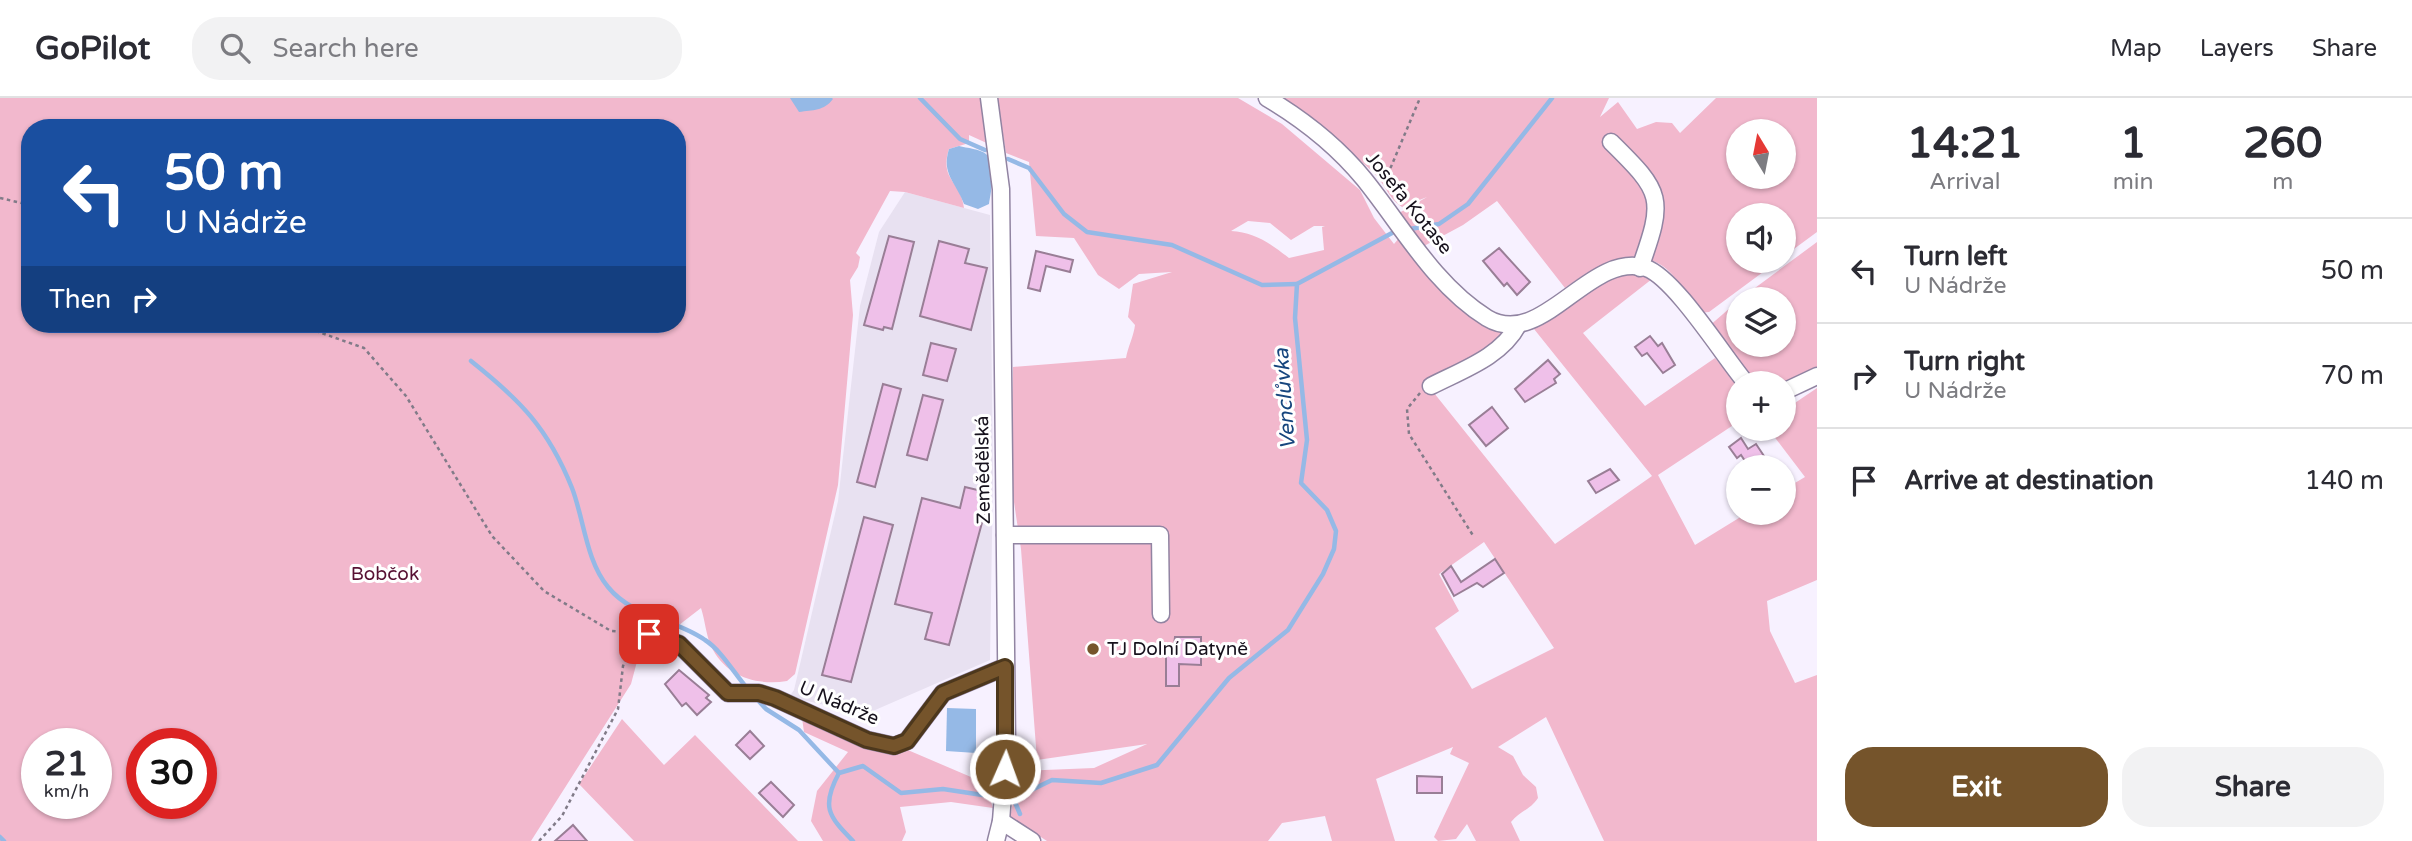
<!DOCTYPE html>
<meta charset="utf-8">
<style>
:root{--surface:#fff;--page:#f2f2f3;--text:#2b2b33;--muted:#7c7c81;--line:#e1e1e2;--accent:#75542b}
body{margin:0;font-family:"Varela Round",sans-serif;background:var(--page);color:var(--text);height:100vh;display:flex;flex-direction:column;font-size:26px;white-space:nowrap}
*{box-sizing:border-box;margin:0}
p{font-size:23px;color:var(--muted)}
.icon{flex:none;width:38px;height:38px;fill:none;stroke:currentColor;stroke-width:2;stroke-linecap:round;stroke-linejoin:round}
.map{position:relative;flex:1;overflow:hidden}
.side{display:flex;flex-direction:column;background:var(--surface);width:595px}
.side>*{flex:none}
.guide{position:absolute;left:21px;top:21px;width:665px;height:214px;border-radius:28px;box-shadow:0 2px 5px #0004;background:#1a4fa0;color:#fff;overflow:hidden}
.needle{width:46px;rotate:350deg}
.tools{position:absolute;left:1726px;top:21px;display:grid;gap:14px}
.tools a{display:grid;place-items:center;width:70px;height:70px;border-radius:50%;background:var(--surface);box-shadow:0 2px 5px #0004;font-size:35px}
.speed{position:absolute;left:21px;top:630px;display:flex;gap:14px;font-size:35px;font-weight:700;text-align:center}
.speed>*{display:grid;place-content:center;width:91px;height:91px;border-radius:50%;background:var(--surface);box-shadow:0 2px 5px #0004;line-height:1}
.speed small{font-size:18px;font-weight:400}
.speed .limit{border:10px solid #d22;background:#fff;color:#111}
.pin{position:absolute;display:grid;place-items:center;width:60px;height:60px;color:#fff;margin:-30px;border-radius:14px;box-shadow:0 4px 10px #0006}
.me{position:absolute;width:77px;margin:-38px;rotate:2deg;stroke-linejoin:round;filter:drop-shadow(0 0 5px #0008)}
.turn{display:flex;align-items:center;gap:24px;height:147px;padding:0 28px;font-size:32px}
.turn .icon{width:91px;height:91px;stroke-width:2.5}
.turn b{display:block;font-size:49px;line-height:60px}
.then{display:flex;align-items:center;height:66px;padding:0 28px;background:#0003;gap:14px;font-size:26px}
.eta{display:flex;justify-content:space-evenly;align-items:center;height:119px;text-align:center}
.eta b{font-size:42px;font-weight:800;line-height:49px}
.cta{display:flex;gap:14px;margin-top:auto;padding:14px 28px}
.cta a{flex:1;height:80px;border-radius:28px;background:var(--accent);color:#fff;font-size:28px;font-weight:800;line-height:80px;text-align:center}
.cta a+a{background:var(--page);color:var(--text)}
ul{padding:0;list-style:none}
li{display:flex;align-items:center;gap:21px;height:105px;padding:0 28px;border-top:2px solid var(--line)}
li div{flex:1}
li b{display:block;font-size:26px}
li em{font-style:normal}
header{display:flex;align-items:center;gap:42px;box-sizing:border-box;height:98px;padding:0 35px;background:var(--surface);border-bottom:2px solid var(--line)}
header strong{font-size:33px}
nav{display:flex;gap:38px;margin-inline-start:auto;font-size:24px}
.search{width:490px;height:63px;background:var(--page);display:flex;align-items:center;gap:18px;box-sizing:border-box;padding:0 24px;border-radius:28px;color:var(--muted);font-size:26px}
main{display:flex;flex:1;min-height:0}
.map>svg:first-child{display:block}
</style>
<header>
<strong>GoPilot</strong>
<div class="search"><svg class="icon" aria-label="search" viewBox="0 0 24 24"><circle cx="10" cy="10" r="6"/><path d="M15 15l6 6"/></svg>Search here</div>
<nav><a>Map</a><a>Layers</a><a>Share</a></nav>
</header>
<main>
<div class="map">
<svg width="1817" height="743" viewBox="0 0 1817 743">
<rect width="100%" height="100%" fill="#f7f1ff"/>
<polygon fill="#e8e1f1" points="905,94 990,117 993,377 990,562 866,616 789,599 794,592 838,403 860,208 879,134"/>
<g fill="#f2b8cd" fill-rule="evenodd">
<path d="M0,0H984L991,47L969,37V45L949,51C939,82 961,83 964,110L905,94L890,93L856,155L860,159L858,169L850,182L853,217L838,387L795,576L787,583C756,588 725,578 711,548C706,537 705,522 701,510L670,534L647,526L631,586L531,743H0ZM30,30H677V226H30ZM37,646H96V705H37ZM142,646H201V705H142Z"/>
<path d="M997,0H1238L1282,26L1360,92L1374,120L1394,146L1399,140L1474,214L1502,234L1501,241L1489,251L1426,285L1555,446L1652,378L1534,231C1556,215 1603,175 1631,176C1637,176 1646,180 1652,181L1583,235L1645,308L1715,260L1738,288V324L1658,377L1695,447L1747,415H1783V392L1805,379L1773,337L1772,331H1783V313L1817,290V482L1767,503L1770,533L1795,585L1817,577V743H1604L1546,619L1498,649L1513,658L1523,677L1536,689L1538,700C1530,712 1520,713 1511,724L1520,743H1476L1467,726L1456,741L1438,743L1434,739L1469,665L1450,656L1453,649L1376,681L1395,743H1332L1325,718L1282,725L1268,743H1047L1010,719L1020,673L1094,670L1147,646L1037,662L1021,451L1011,384L1013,269L1126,260C1128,249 1134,237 1135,227L1128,219L1133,186L1172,174L1139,176L1119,191L1098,177L1074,140L1036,138L1029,64L1006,55ZM1248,123L1270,125L1291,142L1314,128H1325L1322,129L1324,152L1289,160C1270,145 1254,134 1231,133ZM1484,444L1554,550L1472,591L1435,530L1459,513L1439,476Z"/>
<path d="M1278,0H1609L1600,19L1618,4L1637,31L1656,24L1672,25L1680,35L1716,0H1817V134L1783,159V117H1738V163H1778L1709,214L1699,215C1689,201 1676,176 1661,167C1627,146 1592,171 1565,190L1497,103L1463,127L1424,148L1399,115L1427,99L1402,109C1388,100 1385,86 1374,75C1344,47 1311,24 1278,0ZM1738,33H1783V79H1738Z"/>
<path d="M1817,144V270C1765,309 1739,266 1708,229L1738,203V247H1783V201H1740Z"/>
<polygon points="802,620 861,632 985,685 993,710 951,704 900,709 906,734 902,743 823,743 811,723 817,693 848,654 804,634"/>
<polygon points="622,621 664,667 695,637 798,743 634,743 579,686"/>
</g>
<g fill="#95b9e6">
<path d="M790,0H832L833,1C824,13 813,12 799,14Z"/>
<path d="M959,48C967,50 980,51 986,56C997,65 991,94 989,106L978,111L964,106C956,84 941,76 949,51Z"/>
<polygon points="947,610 976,611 976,655 946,653"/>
</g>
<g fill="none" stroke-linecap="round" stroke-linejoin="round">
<g stroke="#95b9e6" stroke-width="4.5">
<polyline points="920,0 960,41 985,52"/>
<polyline points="1008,61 1029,70 1064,116 1087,134 1172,147 1262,187 1297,186"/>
<polyline points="1410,131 1439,126 1468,106 1552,0"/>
<path d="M471,263C520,302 548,330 572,390C584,421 586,463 608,489C633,520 674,520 705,542C721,552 734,575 747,590"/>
<polyline points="755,599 766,611 799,632 839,675"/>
<polyline points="1011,702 1052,682 1101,685 1157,667 1229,580 1288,532 1323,476 1334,451 1336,433 1327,412 1301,385 1307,342 1295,220 1297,186 1392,135"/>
<polyline points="1014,702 1020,716"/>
<polyline points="0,739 4,743"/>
<path d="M853,743C828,718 821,708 839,675L863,668L901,695L943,691L989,698"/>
</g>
</g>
<g fill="#efc0e9" stroke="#997e96" stroke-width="2">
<polygon points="889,138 914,144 892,231 884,229 883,232 864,227"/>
<polygon points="939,143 969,151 965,165 987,170 971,232 920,218"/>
<polygon points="1499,150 1530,184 1517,197 1507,185 1504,188 1483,163"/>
<polygon points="1036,153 1073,162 1070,174 1046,168 1040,193 1028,190"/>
<polygon points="1650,238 1658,248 1662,245 1675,267 1663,275 1647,255 1642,258 1635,249"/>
<polygon points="931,245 956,251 947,283 923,277"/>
<polygon points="1548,262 1560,276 1554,281 1556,285 1525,304 1515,291"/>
<polygon points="883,286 901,291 875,389 857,384"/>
<polygon points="923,297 943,302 927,362 907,357"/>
<polygon points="1492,309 1508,330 1486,348 1469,327"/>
<polygon points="1741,340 1748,351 1756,346 1768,364 1761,369 1749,369 1741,357 1737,360 1729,349"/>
<polygon points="1610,371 1619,382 1596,395 1588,383"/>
<polygon points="965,389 990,395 949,547 925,541 932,515 895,506 922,400 960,410"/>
<polygon points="864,419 893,427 851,584 822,577"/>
<polygon points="1495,461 1504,475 1483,489 1477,485 1454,498 1442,476 1451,468 1461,484"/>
<polygon points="1175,539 1201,539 1201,567 1179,566 1179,588 1166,588 1166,547 1174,547"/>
<polygon points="679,572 709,597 706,600 711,604 697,617 686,605 682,608 665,586"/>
<polygon points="750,633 764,648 750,661 736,647"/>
<polygon points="1417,678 1442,679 1442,695 1417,695"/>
<polygon points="771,684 794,707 783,719 759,695"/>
<polygon points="573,727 587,743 555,743"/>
</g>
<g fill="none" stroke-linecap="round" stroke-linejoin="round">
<defs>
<g id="minor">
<polyline points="989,0 1001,91 1004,363 1007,644 1001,723 996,743"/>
<path d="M1267,0C1304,22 1337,48 1364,81C1402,128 1434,187 1487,220C1542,253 1590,152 1646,170C1675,180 1724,259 1746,285"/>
<path d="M1611,44C1663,95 1665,100 1640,170"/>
<path d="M1431,288C1462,272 1501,259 1518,227"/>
<polyline points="1783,294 1817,278"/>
<polyline points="1005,437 1160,437 1161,516"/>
<polyline points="650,536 679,546 728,595 759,595 775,600 867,642 894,648 907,643 943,595 1005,569"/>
<polyline points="1001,723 1032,743"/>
</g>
</defs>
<use href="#minor" stroke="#9184a2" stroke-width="19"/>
<g stroke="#817b88" stroke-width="2.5" stroke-dasharray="3.5 3.5" stroke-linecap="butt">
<polyline points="1385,83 1420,0"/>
<polyline points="0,100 30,107"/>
<polyline points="296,226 364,250 406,298 492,438 544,493 611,533 637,535"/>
<polyline points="1420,295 1407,311 1409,336 1474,439"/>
<polyline points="539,743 562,718 618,611 623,568 631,547 638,543"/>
</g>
<use href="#minor" stroke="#fff" stroke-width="16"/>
</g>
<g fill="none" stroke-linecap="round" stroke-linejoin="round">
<defs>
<polyline id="route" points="649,536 679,546 728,595 759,595 775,600 867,642 894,648 907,643 943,595 1005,569 1005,671"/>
</defs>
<use href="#route" stroke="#4c371c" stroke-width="18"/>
<use href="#route" stroke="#75542b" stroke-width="12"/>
</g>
<circle fill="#75542b" stroke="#fff" stroke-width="2.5" cx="1093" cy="551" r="7"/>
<g text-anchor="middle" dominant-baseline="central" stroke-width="6" stroke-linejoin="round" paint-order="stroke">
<g font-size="19" fill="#16111c" stroke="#fff">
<text transform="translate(1409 105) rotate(51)">Josefa Kotase</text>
<text transform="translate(983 372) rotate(-91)">Zemědělská</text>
<text transform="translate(839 605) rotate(23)">U Nádrže</text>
</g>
<g font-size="19" fill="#571133" stroke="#fff">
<text x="385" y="476">Bobčok</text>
</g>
<g font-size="19" fill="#16111c" stroke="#fff" text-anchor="start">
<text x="1107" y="551">TJ Dolní Datyně</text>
</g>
<g font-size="21" font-style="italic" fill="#17467e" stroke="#fff">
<text transform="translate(1285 301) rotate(-94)">Venclůvka</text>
</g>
</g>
</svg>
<div class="tools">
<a><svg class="needle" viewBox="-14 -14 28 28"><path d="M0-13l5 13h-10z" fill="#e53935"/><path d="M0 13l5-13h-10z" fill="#7c7c81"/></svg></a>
<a><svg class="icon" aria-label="sound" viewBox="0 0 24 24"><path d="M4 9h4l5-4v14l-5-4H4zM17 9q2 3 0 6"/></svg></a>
<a><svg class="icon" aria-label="layers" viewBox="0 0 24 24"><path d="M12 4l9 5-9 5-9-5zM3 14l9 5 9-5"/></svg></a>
<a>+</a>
<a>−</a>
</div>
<div class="speed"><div>21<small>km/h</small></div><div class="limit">30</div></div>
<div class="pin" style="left:649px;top:536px;background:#d93025"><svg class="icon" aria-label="arrive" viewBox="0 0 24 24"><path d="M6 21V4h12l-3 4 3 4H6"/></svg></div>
<svg class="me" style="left:1005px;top:671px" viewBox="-20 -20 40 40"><circle r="17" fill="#75542b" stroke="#fff" stroke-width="3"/><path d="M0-11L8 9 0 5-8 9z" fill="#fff"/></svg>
<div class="guide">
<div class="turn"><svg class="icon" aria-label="left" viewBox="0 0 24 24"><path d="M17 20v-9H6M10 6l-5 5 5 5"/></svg><div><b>50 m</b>U Nádrže</div></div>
<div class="then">Then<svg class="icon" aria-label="right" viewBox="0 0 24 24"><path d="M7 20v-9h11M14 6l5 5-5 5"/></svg></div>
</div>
</div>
<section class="side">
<div class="eta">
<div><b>14:21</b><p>Arrival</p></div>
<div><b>1</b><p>min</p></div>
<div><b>260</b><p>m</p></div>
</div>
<ul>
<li><svg class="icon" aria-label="left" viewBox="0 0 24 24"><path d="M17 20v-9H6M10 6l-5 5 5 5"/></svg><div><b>Turn left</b><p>U Nádrže</p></div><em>50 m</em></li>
<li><svg class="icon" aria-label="right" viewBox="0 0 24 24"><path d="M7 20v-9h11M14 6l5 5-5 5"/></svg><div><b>Turn right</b><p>U Nádrže</p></div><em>70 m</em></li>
<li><svg class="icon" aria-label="arrive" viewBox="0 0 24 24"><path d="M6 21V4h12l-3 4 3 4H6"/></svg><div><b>Arrive at destination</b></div><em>140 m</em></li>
</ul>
<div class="cta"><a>Exit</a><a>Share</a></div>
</section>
</main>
